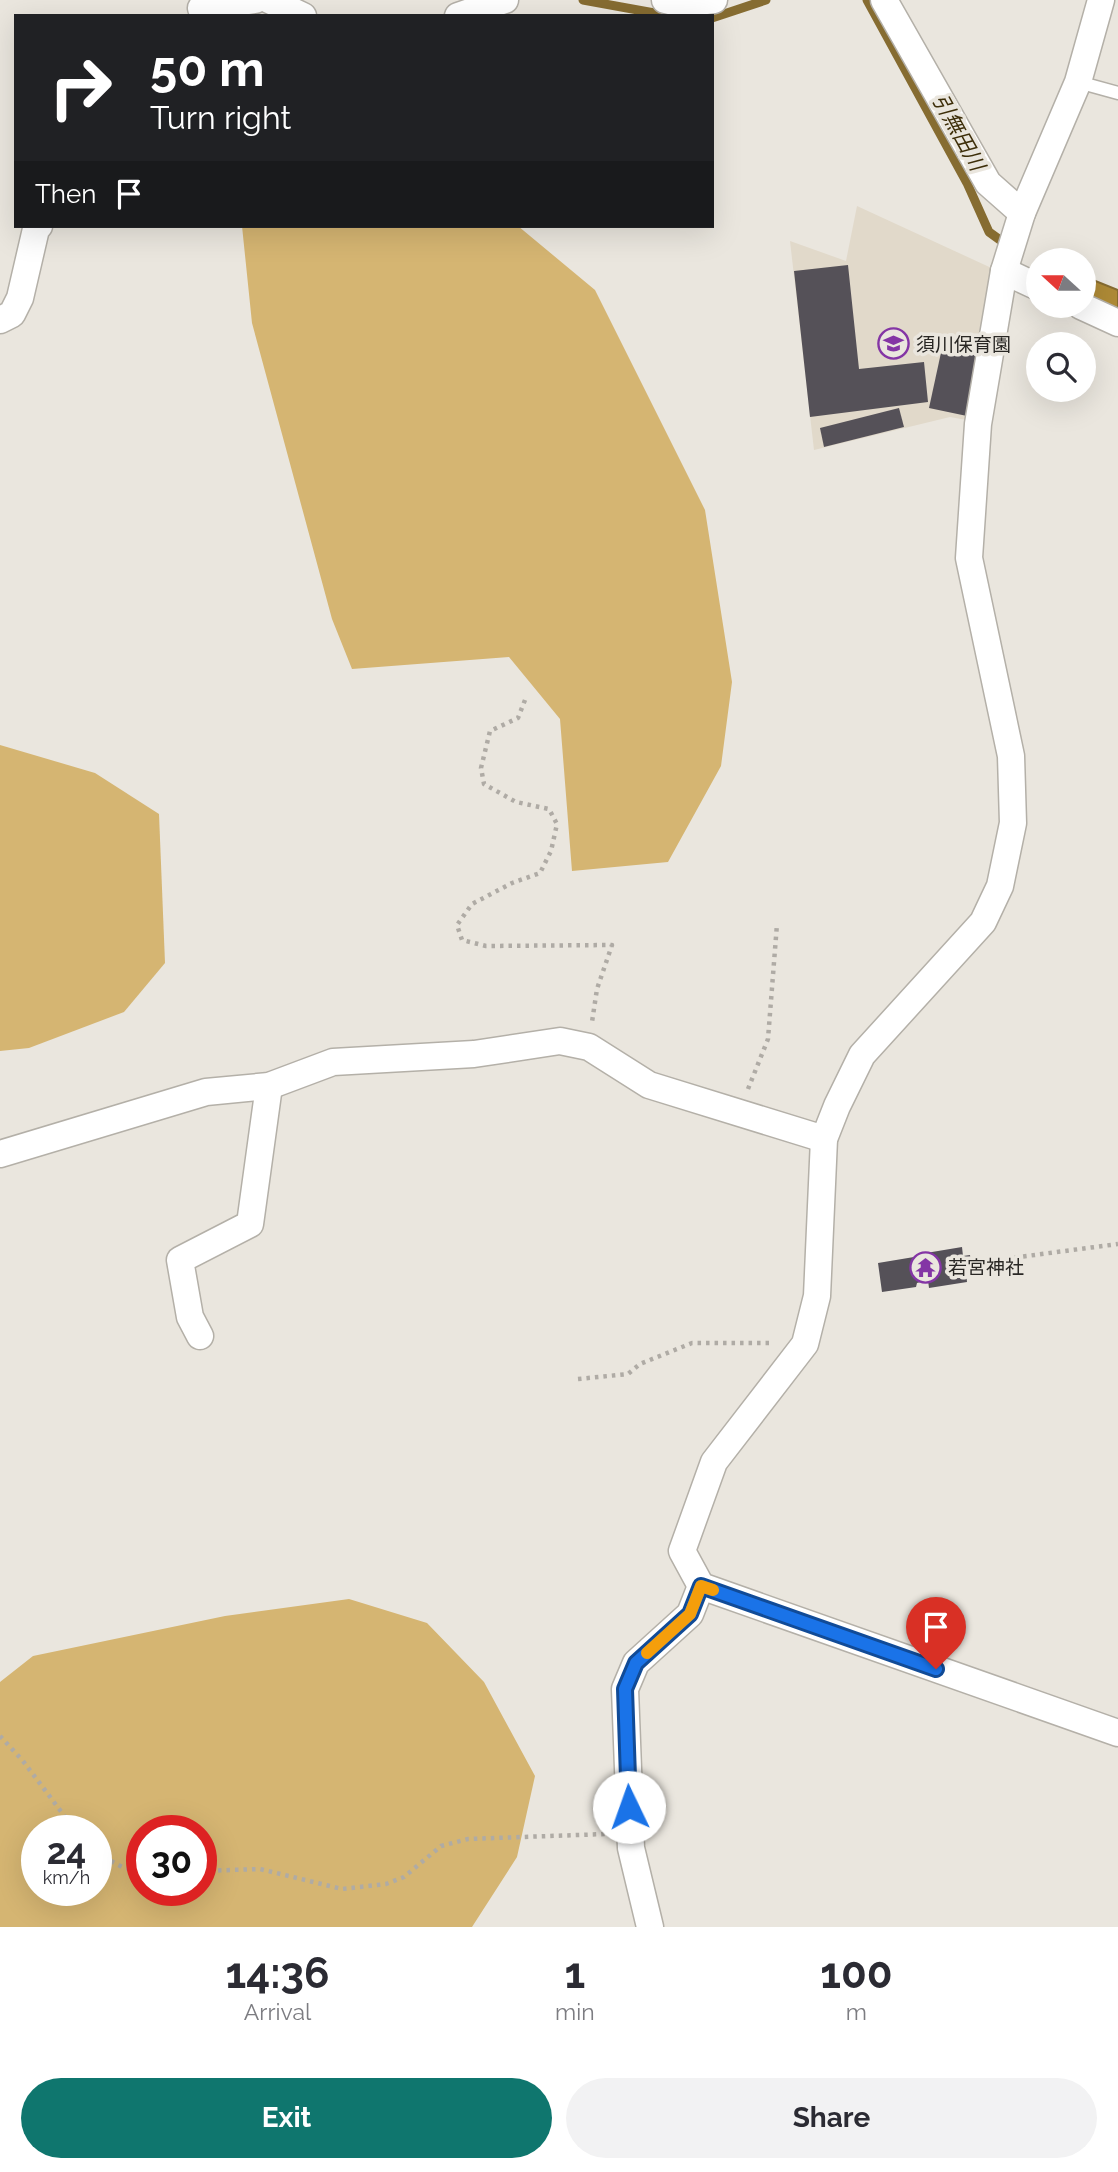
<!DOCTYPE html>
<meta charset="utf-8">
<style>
:root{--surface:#fff;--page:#f2f2f3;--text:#2b2b33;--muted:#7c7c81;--accent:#0f766e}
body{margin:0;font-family:Raleway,"Noto Sans JP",sans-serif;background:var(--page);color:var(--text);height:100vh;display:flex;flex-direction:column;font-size:26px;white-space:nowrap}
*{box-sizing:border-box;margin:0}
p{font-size:23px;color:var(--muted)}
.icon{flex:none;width:38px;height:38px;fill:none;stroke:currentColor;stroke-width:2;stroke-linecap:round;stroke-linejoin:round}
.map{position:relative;height:1927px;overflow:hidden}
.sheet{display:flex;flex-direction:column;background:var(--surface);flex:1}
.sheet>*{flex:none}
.top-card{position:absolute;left:14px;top:14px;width:700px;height:214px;border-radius:0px;box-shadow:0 7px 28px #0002;background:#202124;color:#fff;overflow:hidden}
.needle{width:46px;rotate:291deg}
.buttons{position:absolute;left:1026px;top:248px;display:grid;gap:14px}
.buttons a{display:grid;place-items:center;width:70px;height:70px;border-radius:50%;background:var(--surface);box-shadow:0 7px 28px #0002;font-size:35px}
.speed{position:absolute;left:21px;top:1815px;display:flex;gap:14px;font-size:35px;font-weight:700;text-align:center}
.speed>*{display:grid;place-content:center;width:91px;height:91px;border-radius:50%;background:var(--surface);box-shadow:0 7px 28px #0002;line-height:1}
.speed small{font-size:18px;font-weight:400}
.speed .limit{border:10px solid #d22;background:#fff;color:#111}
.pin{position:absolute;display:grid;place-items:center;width:60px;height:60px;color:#fff;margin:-72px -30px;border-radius:50% 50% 50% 0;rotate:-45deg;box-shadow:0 0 7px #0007}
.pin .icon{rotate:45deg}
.me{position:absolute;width:77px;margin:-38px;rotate:357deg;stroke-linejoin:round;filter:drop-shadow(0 0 5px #0008)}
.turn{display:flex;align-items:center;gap:24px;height:147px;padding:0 21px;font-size:32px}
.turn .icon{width:91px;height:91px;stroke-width:2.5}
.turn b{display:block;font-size:49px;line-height:60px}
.then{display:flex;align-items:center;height:66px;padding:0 21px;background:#0003;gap:14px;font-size:26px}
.eta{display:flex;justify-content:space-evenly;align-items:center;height:119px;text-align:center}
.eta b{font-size:42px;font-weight:700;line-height:49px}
.cta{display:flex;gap:14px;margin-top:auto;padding:14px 21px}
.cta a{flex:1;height:80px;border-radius:42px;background:var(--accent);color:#fff;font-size:28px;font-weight:700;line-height:80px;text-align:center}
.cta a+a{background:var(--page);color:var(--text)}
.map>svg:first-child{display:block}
</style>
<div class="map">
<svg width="1118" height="1927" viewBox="0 0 1118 1927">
<rect width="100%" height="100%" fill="#eae6de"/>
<polygon fill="#e1d9ca" points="857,206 998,271 972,421 950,417 814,450 790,241 846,261"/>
<g fill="#d5b572" fill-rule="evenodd">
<polygon points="242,226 518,226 595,290 705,510 732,682 721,766 668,862 572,871 560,719 509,657 352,669 332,619 252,323"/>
<polygon points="0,745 95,773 159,814 165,963 124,1012 29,1048 0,1051"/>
<path d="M349,1599L427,1623L484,1682L535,1776L517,1857L472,1927H0V1682L33,1656L225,1616ZM37,1830H96V1890H37ZM142,1830H201V1890H142Z"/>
</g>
<polygon fill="#ae8a36" stroke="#866c31" stroke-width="2" points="1083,276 1118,290 1118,310 1083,293"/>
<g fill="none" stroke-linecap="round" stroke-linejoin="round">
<g stroke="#866c31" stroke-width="9">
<polyline points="583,0 671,16"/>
<polyline points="867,0 967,183 989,232 1007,245"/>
<polyline points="712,18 766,0"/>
</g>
</g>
<g fill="#555158">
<polygon points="848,265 859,369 924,362 928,402 810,417 794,271"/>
<polygon points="942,348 979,356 967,416 929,408"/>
<polygon points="899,408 904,427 824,447 820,428"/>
<polygon points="962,1247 963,1256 970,1255 972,1271 966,1272 967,1282 929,1288 928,1280 917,1283 916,1287 882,1292 878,1263 914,1257 915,1262 927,1260 926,1253"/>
</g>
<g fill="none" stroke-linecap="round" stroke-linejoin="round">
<defs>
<polyline id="service" points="1078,82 1118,93"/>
<g id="minor">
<polyline points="269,0 303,16"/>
<polyline points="665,0 681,4 714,0"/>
<polyline points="884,0 988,183 1022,213"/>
<polyline points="1101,0 1078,82 1022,213 1004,271 978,424 969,558 1011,756 1013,823 1000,886 983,922 862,1055 837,1106 824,1139 817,1296 805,1344 714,1462 682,1551 701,1586 1118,1733"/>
<polyline points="201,8 255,0"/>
<polyline points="458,16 505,0"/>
<polyline points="1004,271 1038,287"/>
<polyline points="1081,306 1118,323"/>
<polyline points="0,320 12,314 20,298 36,229 39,226"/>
<polyline points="0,1154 206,1092 269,1086 333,1062 474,1054 560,1041 589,1047 649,1085 824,1139"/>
<polyline points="200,1336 190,1317 180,1260 250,1224 269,1086"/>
<polyline points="650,1927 631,1848 625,1689 636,1663 690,1614 701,1586"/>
</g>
</defs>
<use href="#service" stroke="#b4b0a8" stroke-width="15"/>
<use href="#minor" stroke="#b4b0a8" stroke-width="29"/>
<g stroke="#afaba5" stroke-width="4.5" stroke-dasharray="3.5 5" stroke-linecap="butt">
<polyline points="525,700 518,718 490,731 481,768 484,784 516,802 549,809 557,824 551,851 540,873 512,883 472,904 457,925 462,940 486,946 612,945 597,989 592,1022"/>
<polyline points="748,1089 768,1039 777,924"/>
<polyline points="981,1262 1118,1244"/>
<polyline points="578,1379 628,1374 640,1364 692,1343 769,1343"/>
<polyline points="0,1736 23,1761 75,1830"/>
<polyline points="96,1853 124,1868 142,1870"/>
<polyline points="201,1871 260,1869 342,1889 386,1884 404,1877 441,1846 468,1839 605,1834"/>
</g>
<use href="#service" stroke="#fff" stroke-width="12"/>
<use href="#minor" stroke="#fff" stroke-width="26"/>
</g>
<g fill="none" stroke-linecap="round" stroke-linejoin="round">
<defs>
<polyline id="route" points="629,1807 625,1689 636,1663 690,1614 701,1586 936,1669"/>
</defs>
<use href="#route" stroke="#114b97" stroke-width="18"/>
<use href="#route" stroke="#1a73e8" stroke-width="12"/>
<polyline stroke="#f59e0b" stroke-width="12" points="647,1653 690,1614 701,1586 713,1590"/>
</g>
<defs>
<symbol id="school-ring" viewBox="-11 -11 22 22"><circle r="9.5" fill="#eae6de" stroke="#8435a5" stroke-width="1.5"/><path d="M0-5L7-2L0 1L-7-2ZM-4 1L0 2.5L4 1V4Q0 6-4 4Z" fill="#8435a5"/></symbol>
<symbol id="temple-ring" viewBox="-11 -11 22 22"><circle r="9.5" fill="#eae6de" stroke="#8435a5" stroke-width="1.5"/><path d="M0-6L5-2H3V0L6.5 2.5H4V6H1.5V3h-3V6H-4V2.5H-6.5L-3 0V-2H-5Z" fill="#8435a5"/></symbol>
</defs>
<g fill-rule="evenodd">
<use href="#school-ring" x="876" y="326" width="35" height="35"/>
<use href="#temple-ring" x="908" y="1250" width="35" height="35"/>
</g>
<g text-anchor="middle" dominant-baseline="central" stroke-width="7" stroke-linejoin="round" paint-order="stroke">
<g font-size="19" fill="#292724" stroke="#eae6de" text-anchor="start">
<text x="916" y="344">須川保育園</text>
<text x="948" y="1267">若宮神社</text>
</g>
<g font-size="21" font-style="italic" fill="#3d2e09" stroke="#eae6de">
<text transform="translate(959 132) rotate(61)">引無田川</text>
</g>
</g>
</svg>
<div class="buttons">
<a><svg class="needle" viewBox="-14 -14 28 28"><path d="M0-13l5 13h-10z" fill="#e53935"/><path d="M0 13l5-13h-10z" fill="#7c7c81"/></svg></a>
<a><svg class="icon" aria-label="search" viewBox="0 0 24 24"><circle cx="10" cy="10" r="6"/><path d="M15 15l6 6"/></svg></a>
</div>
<div class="speed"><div>24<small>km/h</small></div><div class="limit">30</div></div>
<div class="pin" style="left:936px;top:1669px;background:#d93025"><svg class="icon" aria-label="arrive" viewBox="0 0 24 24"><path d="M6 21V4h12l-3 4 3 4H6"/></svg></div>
<svg class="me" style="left:629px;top:1807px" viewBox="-20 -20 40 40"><circle r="19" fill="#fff"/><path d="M0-13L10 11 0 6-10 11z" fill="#1a73e8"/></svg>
<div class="top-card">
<div class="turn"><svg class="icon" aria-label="right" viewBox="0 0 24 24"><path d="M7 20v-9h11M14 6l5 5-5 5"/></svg><div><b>50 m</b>Turn right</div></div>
<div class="then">Then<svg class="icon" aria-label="arrive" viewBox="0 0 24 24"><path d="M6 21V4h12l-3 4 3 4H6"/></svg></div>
</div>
</div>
<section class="sheet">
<div class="eta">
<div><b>14:36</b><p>Arrival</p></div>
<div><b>1</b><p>min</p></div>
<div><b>100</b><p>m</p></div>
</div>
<div class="cta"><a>Exit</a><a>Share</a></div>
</section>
